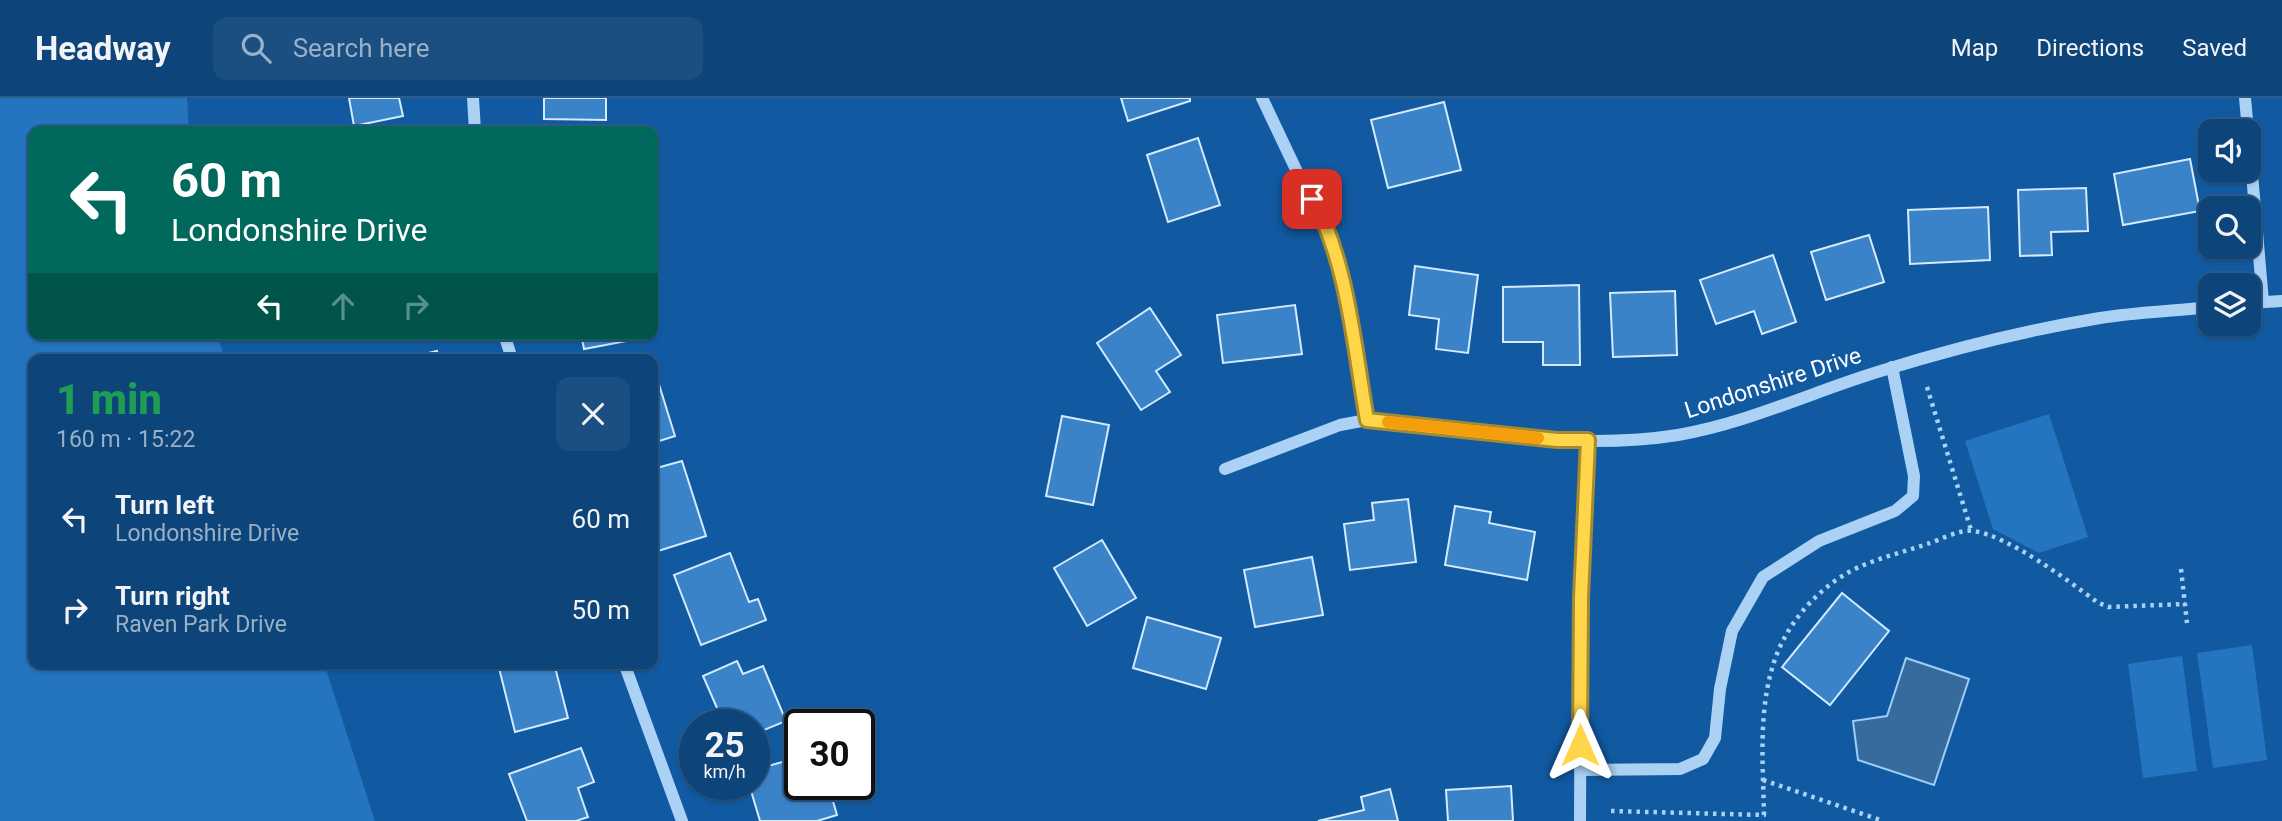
<!DOCTYPE html>
<meta charset="utf-8">
<style>
:root{--surface:#0d447a;--page:#1b4e81;--text:#f1f3f6;--muted:#9ab0c7;--line:#2d5c8b}
body{margin:0;font-family:Roboto,sans-serif;background:var(--page);color:var(--text);height:100vh;display:flex;flex-direction:column;font-size:26px;white-space:nowrap}
*{box-sizing:border-box;margin:0}
p{font-size:23px;color:var(--muted)}
.icon{flex:none;width:38px;height:38px;fill:none;stroke:currentColor;stroke-width:2;stroke-linecap:round;stroke-linejoin:round}
.map{position:relative;flex:1;overflow:hidden}
.sheet{position:absolute;left:28px;top:256px;width:630px;height:315px;display:flex;flex-direction:column;background:var(--surface);border-radius:14px;box-shadow:0 2px 5px #0004,0 0 0 2px var(--line)}
.sheet>*{flex:none}
.hud{position:absolute;left:28px;top:28px;width:630px;height:214px;border-radius:14px;box-shadow:0 2px 5px #0004,0 0 0 2px var(--line);background:#00695c;color:#fff;overflow:hidden}
.buttons{position:absolute;left:2198px;top:21px;display:grid;gap:14px}
.buttons a{display:grid;place-items:center;width:63px;height:63px;border-radius:14px;background:var(--surface);box-shadow:0 2px 5px #0004,0 0 0 2px var(--line);font-size:35px}
.speed{position:absolute;left:679px;top:611px;display:flex;gap:14px;font-size:35px;font-weight:700;text-align:center}
.speed>*{display:grid;place-content:center;width:91px;height:91px;border-radius:50%;background:var(--surface);box-shadow:0 2px 5px #0004,0 0 0 2px var(--line);line-height:1}
.speed small{font-size:18px;font-weight:400}
.speed .limit{border:4px solid #111;border-radius:10px;background:#fff;color:#111}
.pin{position:absolute;display:grid;place-items:center;width:60px;height:60px;color:#fff;margin:-30px;border-radius:14px;box-shadow:0 4px 10px #0006}
.me{position:absolute;width:77px;margin:-38px;rotate:0deg;stroke-linejoin:round;filter:drop-shadow(0 0 5px #0008)}
.turn{display:flex;align-items:center;gap:24px;height:147px;padding:0 28px;font-size:32px}
.turn .icon{width:91px;height:91px;stroke-width:2.5}
.turn b{display:block;font-size:49px;line-height:60px}
.lanes{display:flex;align-items:center;height:66px;padding:0 28px;background:#0003;justify-content:center;gap:35px;direction:ltr}
.lanes .off{opacity:.35}
.round{display:grid;place-items:center;flex:none;width:74px;height:74px;border-radius:14px;background:var(--page)}
.head{display:flex;align-items:center;justify-content:space-between;height:119px;padding:0 28px}
h1{font-size:42px;font-weight:800;line-height:52px;color:#1e9e55}
ul{padding:0;list-style:none}
li{display:flex;align-items:center;gap:21px;height:91px;padding:0 28px}
li div{flex:1}
li b{display:block;font-size:26px}
li em{font-style:normal}
header{display:flex;align-items:center;gap:42px;box-sizing:border-box;height:98px;padding:0 35px;background:var(--surface);border-bottom:2px solid var(--line)}
header strong{font-size:33px}
nav{display:flex;gap:38px;margin-inline-start:auto;font-size:24px}
.search{width:490px;height:63px;background:var(--page);display:flex;align-items:center;gap:18px;box-sizing:border-box;padding:0 24px;border-radius:14px;color:var(--muted);font-size:26px}
.map>svg:first-child{display:block}
</style>
<header>
<strong>Headway</strong>
<div class="search"><svg class="icon" aria-label="search" viewBox="0 0 24 24"><circle cx="10" cy="10" r="6"/><path d="M15 15l6 6"/></svg>Search here</div>
<nav><a>Map</a><a>Directions</a><a>Saved</a></nav>
</header>
<div class="map">
<svg width="2282" height="723" viewBox="0 0 2282 723">
<rect width="100%" height="100%" fill="#115aa2"/>
<g fill="#2474c0">
<polygon points="0,0 187,0 189,33 33,33 33,236 217,236 225,261 33,261 33,565 324,565 375,723 0,723"/>
<polygon points="2049,316 2088,439 2039,455 1993,431 1965,343"/>
<polygon points="2252,547 2267,662 2213,670 2197,555"/>
<polygon points="2182,558 2197,673 2143,680 2128,566"/>
</g>
<polygon fill="#376b9e" stroke="#9dcdf8" stroke-width="2" points="1906,560 1969,581 1934,687 1858,662 1853,623 1887,618"/>
<g fill="#3a83c8" stroke="#d4eafe" stroke-width="2">
<polygon points="349,0 399,0 403,18 354,28"/>
<polygon points="544,0 606,0 606,22 544,21"/>
<polygon points="1121,0 1190,0 1190,3 1128,23"/>
<polygon points="1444,4 1461,72 1388,90 1371,22"/>
<polygon points="1198,40 1220,107 1168,124 1147,57"/>
<polygon points="2190,61 2200,113 2123,127 2114,76"/>
<polygon points="2086,90 2088,133 2051,134 2052,157 2020,158 2018,92"/>
<polygon points="1988,109 1990,162 1910,166 1908,112"/>
<polygon points="1869,137 1884,184 1826,202 1811,154"/>
<polygon points="1773,157 1796,224 1762,236 1754,213 1716,226 1700,182"/>
<polygon points="1415,168 1478,177 1468,255 1436,251 1439,221 1409,217"/>
<polygon points="1579,187 1580,267 1543,267 1543,244 1503,244 1503,189"/>
<polygon points="1675,193 1677,257 1613,259 1610,195"/>
<polygon points="1295,207 1302,256 1223,265 1217,217"/>
<polygon points="1150,210 1181,257 1156,273 1170,294 1141,312 1097,245"/>
<polygon points="581,236 631,236 632,242 584,251"/>
<polygon points="437,253 439,261 403,261"/>
<polygon points="653,267 675,338 653,345"/>
<polygon points="1062,318 1109,327 1093,407 1046,398"/>
<polygon points="682,363 706,438 658,453 653,436 653,371"/>
<polygon points="1408,401 1416,464 1350,472 1344,426 1374,422 1372,405"/>
<polygon points="1455,408 1491,414 1489,425 1535,434 1527,482 1445,467"/>
<polygon points="1102,442 1136,500 1087,528 1054,470"/>
<polygon points="730,455 749,504 758,501 766,522 701,547 674,477"/>
<polygon points="1312,459 1323,517 1255,529 1244,472"/>
<polygon points="1842,495 1889,533 1830,607 1782,569"/>
<polygon points="1147,519 1221,540 1206,591 1133,570"/>
<polygon points="737,563 743,576 763,568 786,623 754,636 754,626 724,626 703,578"/>
<polygon points="518,565 554,565 568,620 515,634 499,570"/>
<polygon points="581,650 594,684 578,690 588,719 576,723 527,723 509,676"/>
<polygon points="800,659 800,686 828,686 837,717 817,723 760,723 749,686 754,686 754,672"/>
<polygon points="1511,688 1513,723 1448,723 1446,692"/>
<polygon points="1390,691 1398,723 1318,723 1364,712 1361,699"/>
</g>
<g fill="none" stroke-linecap="round" stroke-linejoin="round">
<g stroke="#abd1f5" stroke-width="4.5" stroke-dasharray="3.5 5" stroke-linecap="butt">
<polyline points="1927,289 1971,432"/>
<polyline points="2181,471 2187,525"/>
<polyline points="1763,682 1883,723"/>
<path d="M1611,713L1764,717C1763,666 1758,613 1774,564C1788,521 1825,482 1866,466C1886,458 1907,453 1927,446C1940,442 1960,431 1973,433C2007,437 2069,483 2097,504L2108,509L2185,506"/>
</g>
<g stroke="#abd1f5" stroke-width="12">
<polyline points="473,0 475,33"/>
<polyline points="1262,0 1300,80 1325,121 1338,162 1367,322"/>
<polyline points="2245,0 2248,33"/>
<polyline points="2249,41 2263,204"/>
<polyline points="2249,205 2282,203"/>
<polyline points="504,236 512,261"/>
<path d="M1225,371L1340,327L1367,322C1469,333 1576,353 1678,337C1749,325 1816,292 1884,272C1955,250 2027,232 2100,220C2136,214 2174,213 2210,209"/>
<polyline points="624,565 682,723"/>
<polyline points="1580,672 1680,671 1703,661 1715,640 1720,591 1732,533 1763,479 1819,443 1895,413 1913,398 1914,378 1892,269"/>
<polyline points="1580,723 1581,500 1588,342"/>
</g>
</g>
<g fill="none" stroke-linecap="round" stroke-linejoin="round">
<defs>
<path id="route" d="M1312,101C1347,158 1355,255 1367,322L1557,342H1588L1581,500L1580,647"/>
</defs>
<use href="#route" stroke="#a68a30" stroke-width="18"/>
<use href="#route" stroke="#ffd54a" stroke-width="12"/>
<polyline stroke="#f59e0b" stroke-width="12" points="1388,324 1538,340"/>
</g>
<g text-anchor="middle" dominant-baseline="central" stroke-width="6" stroke-linejoin="round" paint-order="stroke">
<g font-size="23" fill="#fff" stroke="#115aa2">
<text transform="translate(1773 285) rotate(-18)">Londonshire Drive</text>
</g>
</g>
</svg>
<div class="buttons">
<a><svg class="icon" aria-label="sound" viewBox="0 0 24 24"><path d="M4 9h4l5-4v14l-5-4H4zM17 9q2 3 0 6"/></svg></a>
<a><svg class="icon" aria-label="search" viewBox="0 0 24 24"><circle cx="10" cy="10" r="6"/><path d="M15 15l6 6"/></svg></a>
<a><svg class="icon" aria-label="layers" viewBox="0 0 24 24"><path d="M12 4l9 5-9 5-9-5zM3 14l9 5 9-5"/></svg></a>
</div>
<div class="speed"><div>25<small>km/h</small></div><div class="limit">30</div></div>
<div class="pin" style="left:1312px;top:101px;background:#d93025"><svg class="icon" aria-label="arrive" viewBox="0 0 24 24"><path d="M6 21V4h12l-3 4 3 4H6"/></svg></div>
<svg class="me" style="left:1580px;top:647px" viewBox="-20 -20 40 40"><path d="M0-17L14 15 0 8-14 15z" fill="#ffd54a" stroke="#fff" stroke-width="4"/></svg>
<div class="hud">
<div class="turn"><svg class="icon" aria-label="left" viewBox="0 0 24 24"><path d="M17 20v-9H6M10 6l-5 5 5 5"/></svg><div><b>60 m</b>Londonshire Drive</div></div>
<div class="lanes"><svg class="icon" aria-label="left" viewBox="0 0 24 24"><path d="M17 20v-9H6M10 6l-5 5 5 5"/></svg><svg class="icon off" aria-label="ahead" viewBox="0 0 24 24"><path d="M12 20V5M6 11l6-6 6 6"/></svg><svg class="icon off" aria-label="right" viewBox="0 0 24 24"><path d="M7 20v-9h11M14 6l5 5-5 5"/></svg></div>
</div>
<section class="sheet">
<div class="head"><div><h1>1 min</h1><p>160 m · 15:22</p></div><a class="round"><svg class="icon" aria-label="close" viewBox="0 0 24 24"><path d="M6 6l12 12M18 6L6 18"/></svg></a></div>
<ul>
<li><svg class="icon" aria-label="left" viewBox="0 0 24 24"><path d="M17 20v-9H6M10 6l-5 5 5 5"/></svg><div><b>Turn left</b><p>Londonshire Drive</p></div><em>60 m</em></li>
<li><svg class="icon" aria-label="right" viewBox="0 0 24 24"><path d="M7 20v-9h11M14 6l5 5-5 5"/></svg><div><b>Turn right</b><p>Raven Park Drive</p></div><em>50 m</em></li>
</ul>
</section>
</div>
